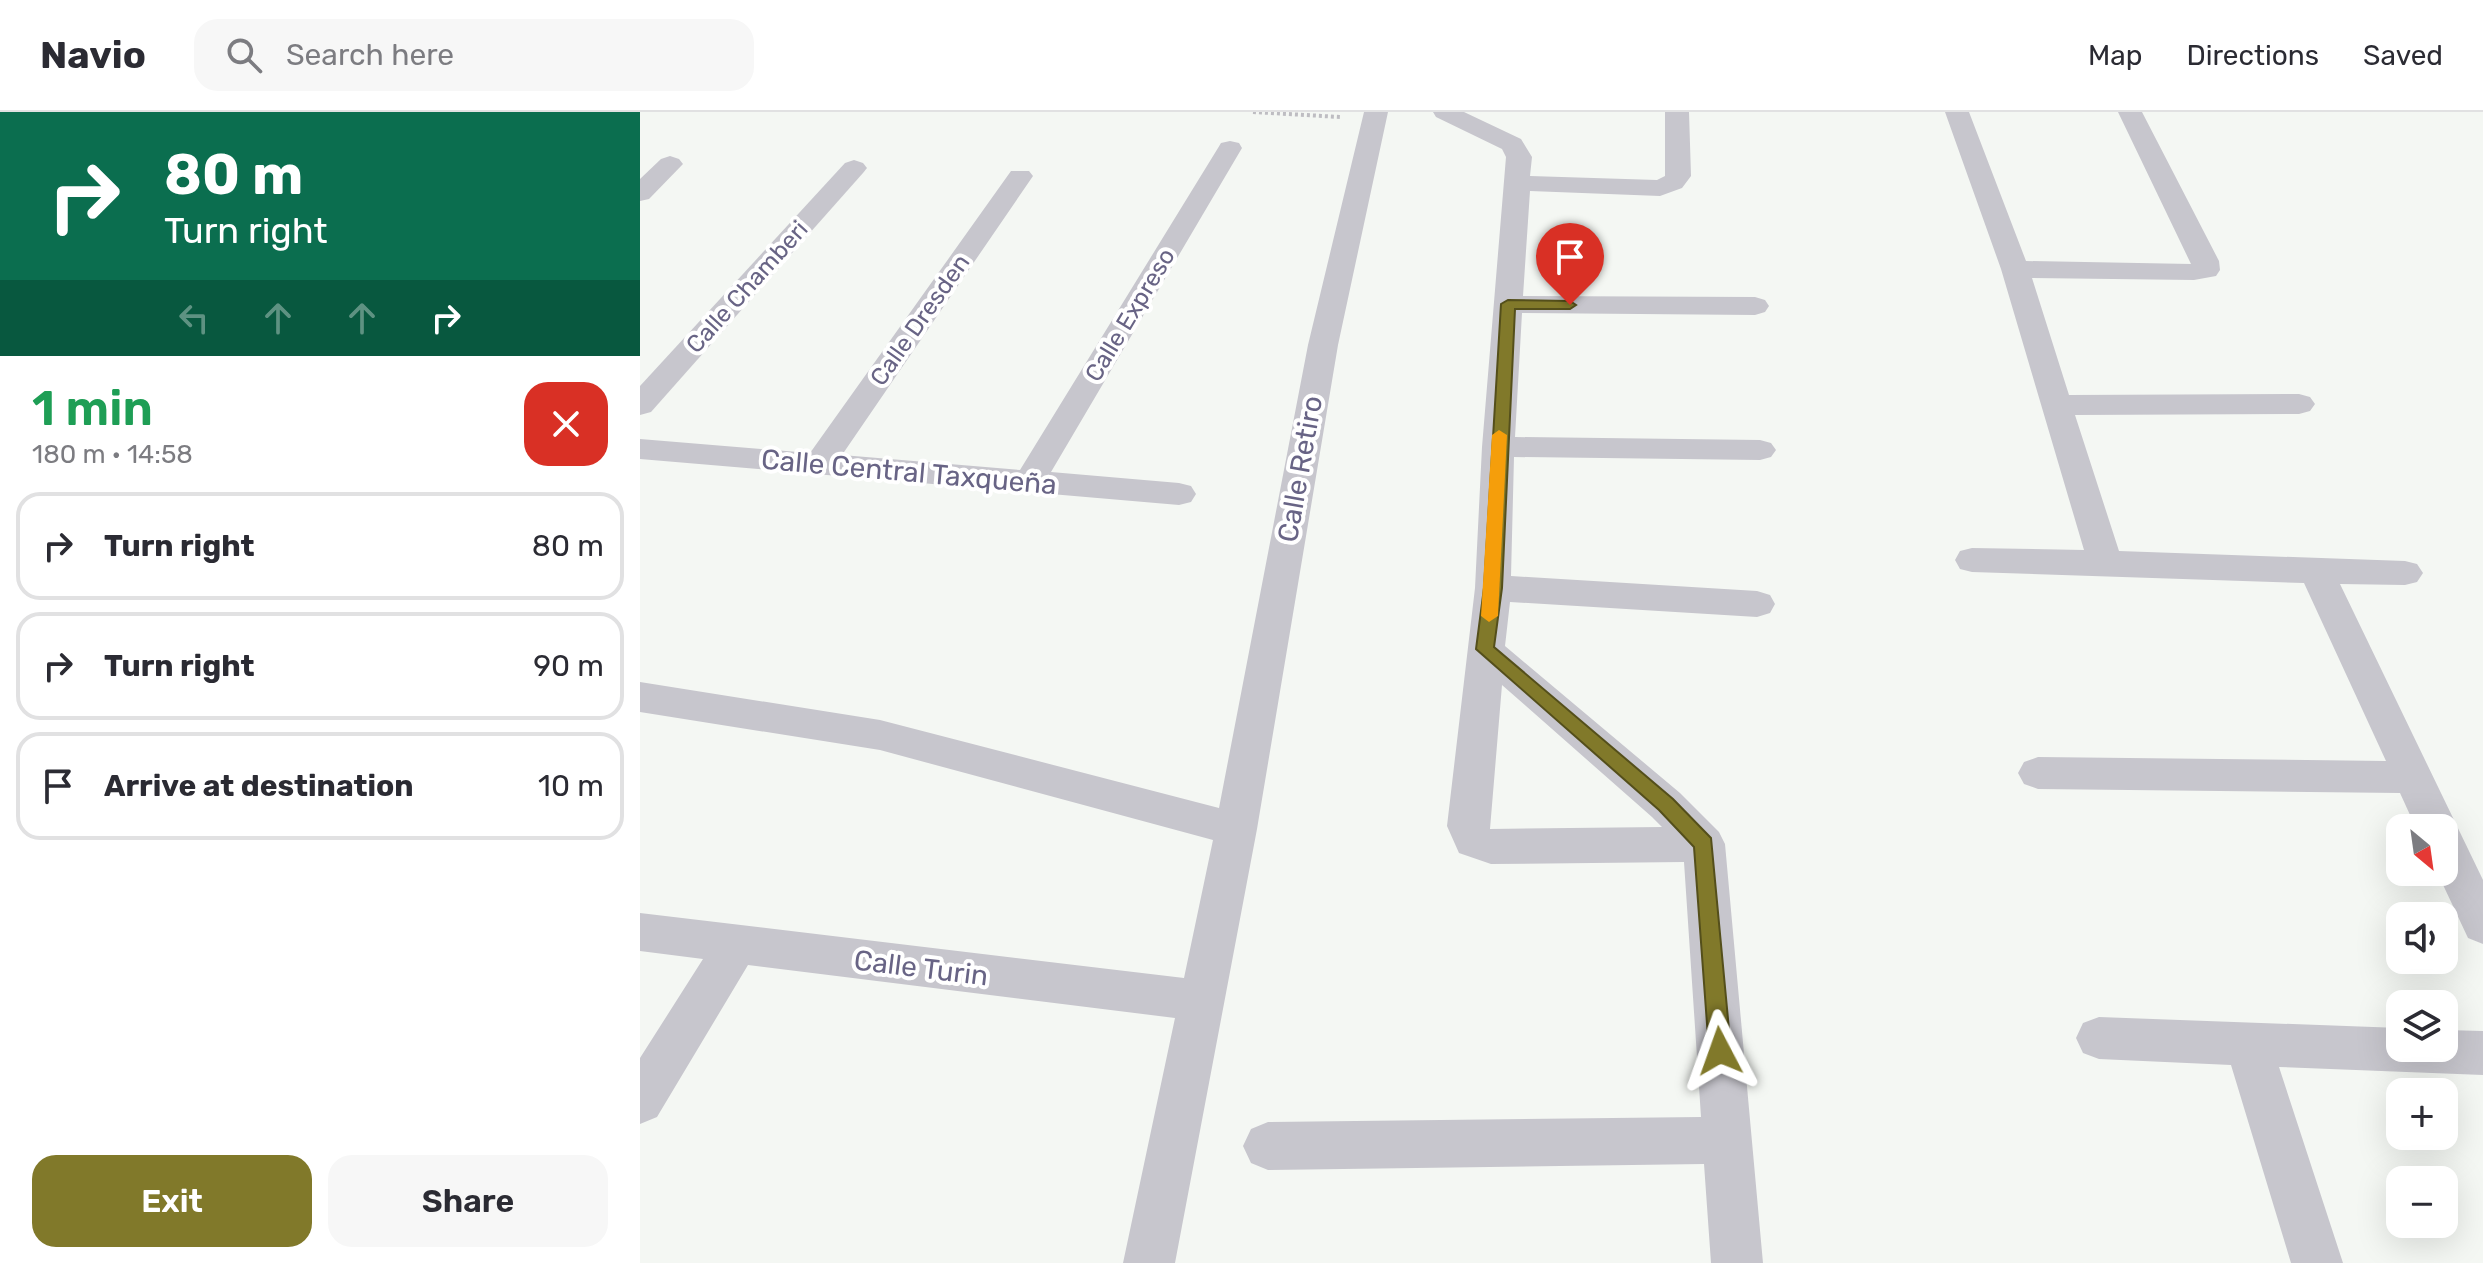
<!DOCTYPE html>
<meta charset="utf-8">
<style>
:root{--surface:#fff;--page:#f7f7f7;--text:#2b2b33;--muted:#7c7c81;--line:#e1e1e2;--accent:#81792a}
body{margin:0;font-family:Rubik,sans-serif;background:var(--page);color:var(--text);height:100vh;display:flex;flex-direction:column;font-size:30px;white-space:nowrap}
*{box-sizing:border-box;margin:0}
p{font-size:26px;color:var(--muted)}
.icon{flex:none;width:44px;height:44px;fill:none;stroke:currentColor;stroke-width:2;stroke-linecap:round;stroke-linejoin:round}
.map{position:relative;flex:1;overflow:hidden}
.details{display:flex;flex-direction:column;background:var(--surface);width:640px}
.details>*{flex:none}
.banner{background:#0b6e4f;color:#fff;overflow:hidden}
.needle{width:52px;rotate:151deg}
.buttons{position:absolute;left:1746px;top:702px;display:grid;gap:16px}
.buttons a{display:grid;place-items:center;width:72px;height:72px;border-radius:16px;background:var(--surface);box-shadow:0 8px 32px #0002;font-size:40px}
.pin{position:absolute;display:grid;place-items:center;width:68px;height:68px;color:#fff;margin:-82px -34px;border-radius:50% 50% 50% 0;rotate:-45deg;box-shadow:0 0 8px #0007}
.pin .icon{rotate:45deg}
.me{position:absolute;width:88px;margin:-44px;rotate:356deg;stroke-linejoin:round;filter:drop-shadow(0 0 6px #0008)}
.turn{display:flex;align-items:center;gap:28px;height:168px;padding:0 32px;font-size:36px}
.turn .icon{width:104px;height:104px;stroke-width:2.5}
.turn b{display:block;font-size:56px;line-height:68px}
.lanes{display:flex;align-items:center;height:76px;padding:0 32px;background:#0003;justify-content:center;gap:40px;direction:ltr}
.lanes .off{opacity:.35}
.round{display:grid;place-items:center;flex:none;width:84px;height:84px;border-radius:24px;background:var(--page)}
.headline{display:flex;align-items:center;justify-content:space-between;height:136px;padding:0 32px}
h1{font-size:48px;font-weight:600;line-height:60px;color:#1e9e55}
.cta{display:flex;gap:16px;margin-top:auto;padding:16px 32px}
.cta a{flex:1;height:92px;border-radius:24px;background:var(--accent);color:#fff;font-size:32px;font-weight:600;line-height:92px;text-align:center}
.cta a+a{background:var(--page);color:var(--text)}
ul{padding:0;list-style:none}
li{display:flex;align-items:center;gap:24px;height:108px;margin:0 16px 12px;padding:0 16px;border:4px solid var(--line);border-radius:24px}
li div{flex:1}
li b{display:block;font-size:30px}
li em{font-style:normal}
header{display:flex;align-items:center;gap:48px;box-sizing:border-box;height:112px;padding:0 40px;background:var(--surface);border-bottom:2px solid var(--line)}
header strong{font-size:38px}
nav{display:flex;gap:44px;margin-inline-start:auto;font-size:28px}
.search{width:560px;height:72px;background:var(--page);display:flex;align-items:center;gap:20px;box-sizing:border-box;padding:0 28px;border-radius:24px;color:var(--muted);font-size:30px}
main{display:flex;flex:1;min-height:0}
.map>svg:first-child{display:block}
</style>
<header>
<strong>Navio</strong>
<div class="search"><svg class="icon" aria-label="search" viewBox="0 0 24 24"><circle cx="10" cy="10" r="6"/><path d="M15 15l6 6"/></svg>Search here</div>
<nav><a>Map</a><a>Directions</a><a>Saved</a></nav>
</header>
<main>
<section class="details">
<div class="banner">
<div class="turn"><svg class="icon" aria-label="right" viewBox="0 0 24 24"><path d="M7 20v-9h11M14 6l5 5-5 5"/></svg><div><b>80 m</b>Turn right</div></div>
<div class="lanes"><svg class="icon off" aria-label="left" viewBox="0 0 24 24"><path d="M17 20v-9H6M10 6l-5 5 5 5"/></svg><svg class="icon off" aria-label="ahead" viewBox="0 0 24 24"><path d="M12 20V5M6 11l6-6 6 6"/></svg><svg class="icon off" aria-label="ahead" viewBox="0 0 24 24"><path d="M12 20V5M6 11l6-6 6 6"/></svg><svg class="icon" aria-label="right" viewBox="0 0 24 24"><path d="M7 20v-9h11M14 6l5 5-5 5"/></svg></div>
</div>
<div class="headline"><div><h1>1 min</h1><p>180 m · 14:58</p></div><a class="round" style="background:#d93025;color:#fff"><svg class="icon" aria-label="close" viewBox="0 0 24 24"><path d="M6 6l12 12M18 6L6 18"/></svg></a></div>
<ul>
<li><svg class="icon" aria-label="right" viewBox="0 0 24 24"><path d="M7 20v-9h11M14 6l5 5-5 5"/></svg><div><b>Turn right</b></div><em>80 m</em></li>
<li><svg class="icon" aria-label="right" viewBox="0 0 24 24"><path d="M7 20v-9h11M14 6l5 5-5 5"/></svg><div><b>Turn right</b></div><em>90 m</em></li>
<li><svg class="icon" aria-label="arrive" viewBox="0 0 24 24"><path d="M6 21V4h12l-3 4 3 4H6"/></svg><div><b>Arrive at destination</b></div><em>10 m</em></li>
</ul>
<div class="cta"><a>Exit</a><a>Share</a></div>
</section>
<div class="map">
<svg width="1843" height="1151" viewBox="0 0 1843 1151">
<rect width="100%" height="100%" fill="#f4f7f3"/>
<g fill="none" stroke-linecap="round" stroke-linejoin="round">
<polyline stroke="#bebdc2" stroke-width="4" stroke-dasharray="3 3" stroke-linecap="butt" points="613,0 700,5"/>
<g fill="#c7c6cd" fill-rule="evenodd">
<polygon points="724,0 748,0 698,233 617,717 535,1151 483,1151 535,906 108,853 17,1005 0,1012 0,946 63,847 0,839 0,801 544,866 573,728 240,638 0,600 0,570 240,608 579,696 668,233"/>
<path d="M793,0H824L881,27L892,45L890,64L1017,68L1025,64V0H1049L1051,64L1042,76L1020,84L890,79L883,184L1115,185L1125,188L1129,194L1125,200L1115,203L882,201L875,325L1120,328L1131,331L1136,338L1131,345L1120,348L874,345L871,464L1117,479L1130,483L1135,492L1130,501L1117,505L870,490L865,534L1040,681L1079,720L1085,732L1123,1151H1071L1064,1052L628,1058L611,1051L603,1034L611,1017L628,1010L1061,1005L1044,750L851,752L819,741L807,714L835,476L842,335L866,45L862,37L796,5ZM862,573L1012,705L1022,715L850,717Z"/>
<polygon points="1305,0 1329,0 1386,149 1551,152 1478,0 1502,0 1579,149 1580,158 1576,164 1554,168 1392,166 1429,283 1659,282 1670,285 1675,292 1670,299 1659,302 1435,303 1479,439 1765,449 1777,452 1783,461 1777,470 1765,473 1700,472 1843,768 1843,832 1828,826 1797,760 1804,760 1804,716 1776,716 1760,681 1398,677 1384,672 1378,661 1384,650 1398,645 1746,649 1664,471 1332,460 1320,457 1315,448 1320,439 1332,436 1444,438 1361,157"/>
<polygon points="590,29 599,31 602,36 411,360 539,371 551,374 556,382 551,390 539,393 0,347 0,327 170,341 371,59 389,59 393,64 202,343 380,358 578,36 581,31"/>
<polygon points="30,44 39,47 43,52 9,87 0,89 0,67 21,47"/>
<polygon points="214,48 223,51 227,56 223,61 11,300 0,303 0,274 205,51"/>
<polygon points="1459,905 1760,916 1760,936 1804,936 1804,918 1843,919 1843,963 1639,955 1703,1151 1651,1151 1591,953 1459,947 1443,941 1436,926 1443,911"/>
</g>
</g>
<polygon fill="#81792a" stroke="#544f1b" stroke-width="2" points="868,188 930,189 936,193 930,197 875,197 862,476 854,535 1033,687 1071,726 1091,939 1088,947 1080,950 1072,947 1069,939 1054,735 1019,698 836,537 844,476 861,192"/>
<polygon fill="#f59e0b" points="859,318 867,323 858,504 849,510 841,504 852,323"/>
<g text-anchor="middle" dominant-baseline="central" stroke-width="8" stroke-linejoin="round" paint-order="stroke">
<g font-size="24" fill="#686485" stroke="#fff">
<text transform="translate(107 175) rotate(-48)">Calle Chamberi</text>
<text transform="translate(490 203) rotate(-59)">Calle Expreso</text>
<text transform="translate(280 208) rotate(-55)">Calle Dresden</text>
</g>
<g font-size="28" fill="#686485" stroke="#fff">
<text transform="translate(660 357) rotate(-80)">Calle Retiro</text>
<text transform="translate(269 360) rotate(5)">Calle Central Taxqueña</text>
<text transform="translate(281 856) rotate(7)">Calle Turin</text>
</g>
</g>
</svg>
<div class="buttons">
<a><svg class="needle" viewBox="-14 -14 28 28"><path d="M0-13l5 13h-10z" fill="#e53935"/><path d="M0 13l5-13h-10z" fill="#7c7c81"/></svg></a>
<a><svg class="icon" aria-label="sound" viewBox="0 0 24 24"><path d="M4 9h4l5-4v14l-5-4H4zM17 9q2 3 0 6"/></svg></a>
<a><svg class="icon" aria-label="layers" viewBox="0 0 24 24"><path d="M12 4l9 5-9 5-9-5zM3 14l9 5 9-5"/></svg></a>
<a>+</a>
<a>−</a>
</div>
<div class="pin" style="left:930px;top:193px;background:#d93025"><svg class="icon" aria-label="arrive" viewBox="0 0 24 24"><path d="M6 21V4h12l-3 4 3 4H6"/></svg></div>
<svg class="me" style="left:1080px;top:939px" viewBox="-20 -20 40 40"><path d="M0-17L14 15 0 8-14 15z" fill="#81792a" stroke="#fff" stroke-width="4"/></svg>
</div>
</main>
